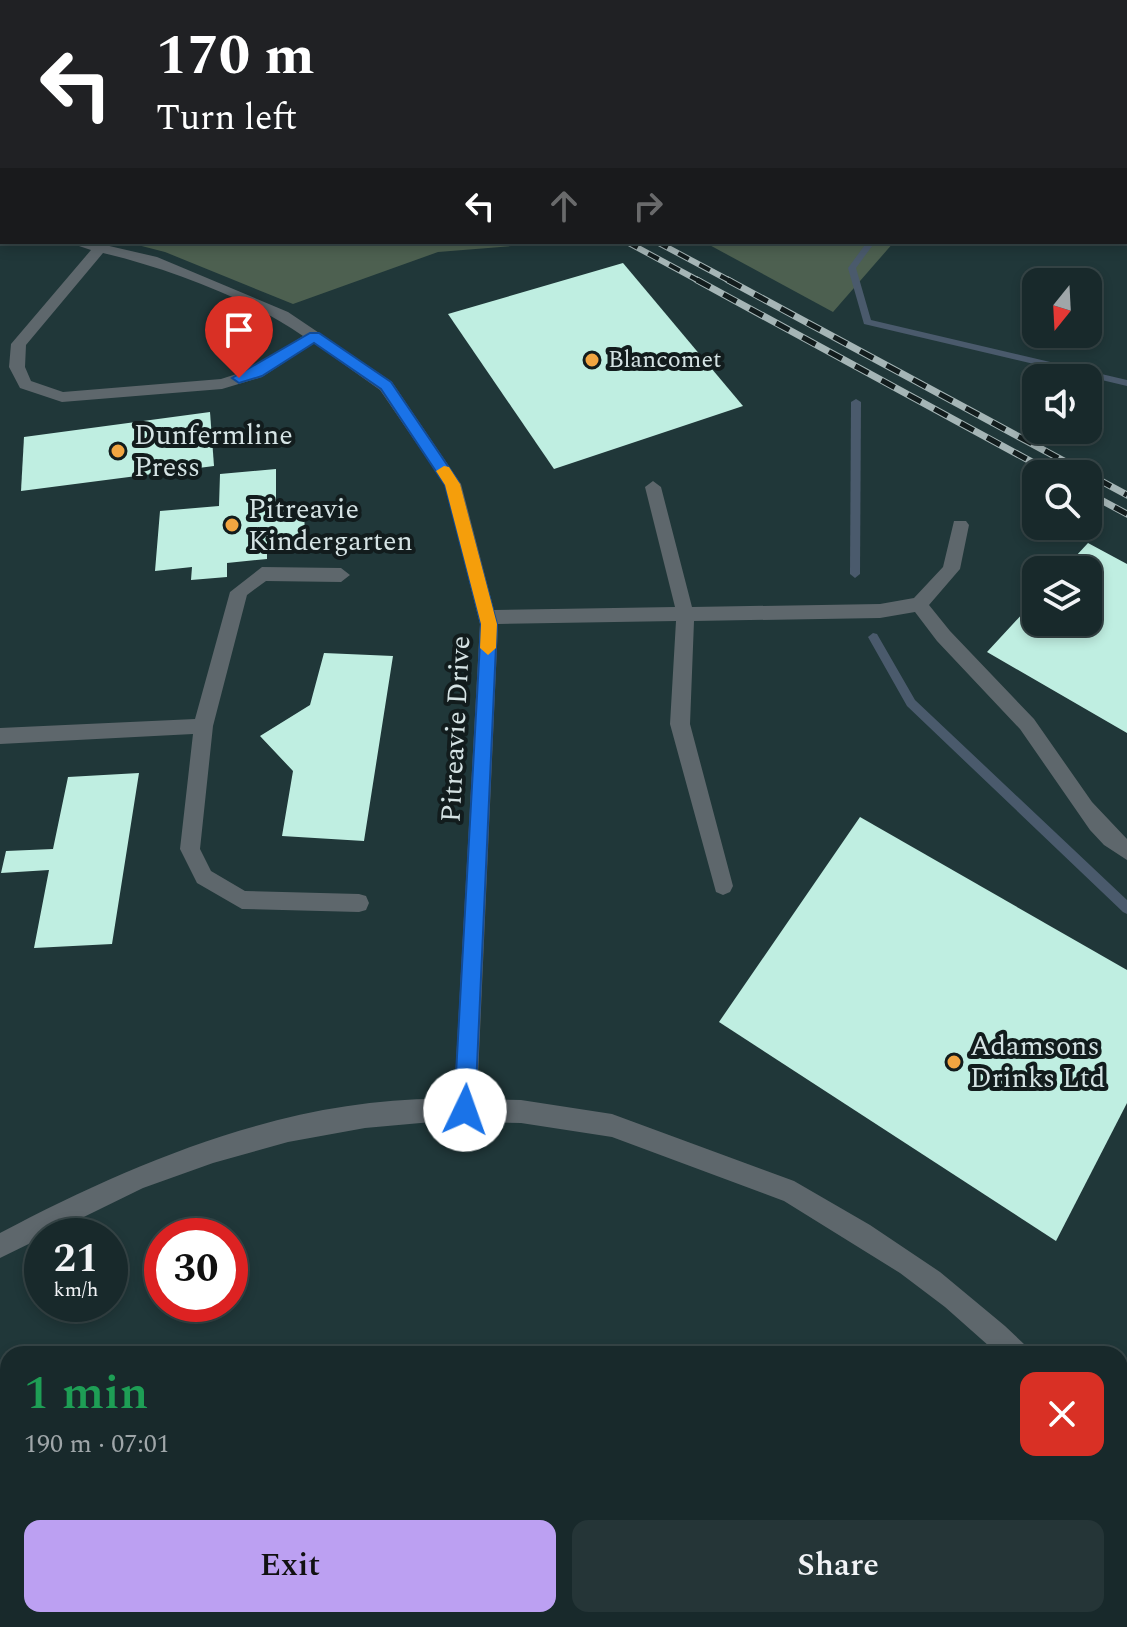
<!DOCTYPE html>
<meta charset="utf-8">
<style>
:root{--surface:#18292b;--page:#253537;--text:#f1f3f6;--muted:#9fa6a9;--line:#364547;--accent:#bca0f2}
body{margin:0;font-family:Spectral,serif;background:var(--page);color:var(--text);height:100vh;display:flex;flex-direction:column;font-size:30px;white-space:nowrap}
*{box-sizing:border-box;margin:0}
p{font-size:26px;color:var(--muted)}
.icon{flex:none;width:44px;height:44px;fill:none;stroke:currentColor;stroke-width:2;stroke-linecap:round;stroke-linejoin:round}
.map{position:relative;flex:1;overflow:hidden}
.side{position:absolute;left:0px;top:1346px;width:1128px;height:282px;display:flex;flex-direction:column;background:var(--surface);border-radius:24px 24px 0 0;box-shadow:0 4px 12px #0003,0 0 0 2px var(--line)}
.side>*{flex:none}
.hud{position:absolute;left:0px;top:0px;width:1128px;height:244px;box-shadow:0 4px 12px #0003,0 0 0 2px var(--line);background:#202124;color:#fff;overflow:hidden}
.needle{width:52px;rotate:198deg}
.tools{position:absolute;left:1022px;top:268px;display:grid;gap:16px}
.tools a{display:grid;place-items:center;width:80px;height:80px;border-radius:16px;background:var(--surface);box-shadow:0 4px 12px #0003,0 0 0 2px var(--line);font-size:40px}
.speed{position:absolute;left:24px;top:1218px;display:flex;gap:16px;font-size:40px;font-weight:700;text-align:center}
.speed>*{display:grid;place-content:center;width:104px;height:104px;border-radius:50%;background:var(--surface);box-shadow:0 4px 12px #0003,0 0 0 2px var(--line);line-height:1}
.speed small{font-size:20px;font-weight:400}
.speed .limit{border:12px solid #d22;background:#fff;color:#111}
.pin{position:absolute;display:grid;place-items:center;width:68px;height:68px;color:#fff;margin:-82px -34px;border-radius:50% 50% 50% 0;rotate:-45deg;box-shadow:0 0 8px #0007}
.pin .icon{rotate:45deg}
.me{position:absolute;width:88px;margin:-44px;rotate:3deg;stroke-linejoin:round;filter:drop-shadow(0 0 6px #0008)}
.turn{display:flex;align-items:center;gap:28px;height:168px;padding:0 24px;font-size:36px}
.turn .icon{width:104px;height:104px;stroke-width:2.5}
.turn b{display:block;font-size:56px;line-height:68px}
.lanes{display:flex;align-items:center;height:76px;padding:0 24px;background:#0003;justify-content:center;gap:40px;direction:ltr}
.lanes .off{opacity:.35}
.round{display:grid;place-items:center;flex:none;width:84px;height:84px;border-radius:16px;background:var(--page)}
.head{display:flex;align-items:center;justify-content:space-between;height:136px;padding:0 24px}
h1{font-size:48px;font-weight:600;line-height:60px;color:#1e9e55}
.action{display:flex;gap:16px;margin-top:auto;padding:16px 24px}
.action a{flex:1;height:92px;border-radius:16px;background:var(--accent);color:#111;font-size:32px;font-weight:600;line-height:92px;text-align:center}
.action a+a{background:var(--page);color:var(--text)}
.map>svg:first-child{display:block}
</style>
<div class="map">
<svg width="1127" height="1627" viewBox="0 0 1127 1627">
<rect width="100%" height="100%" fill="#203739"/>
<g fill="#4d6050">
<polygon points="0,0 157,2 2,2 2,212"/>
<polygon points="256,0 869,0 260,2"/>
<polygon points="126,242 562,242 438,252 293,304 165,252"/>
<polygon points="704,242 894,242 833,312"/>
</g>
<g fill="none" stroke-linecap="round" stroke-linejoin="round">
<g fill="#4a5a6c" fill-rule="evenodd">
<rect x="866" y="0" width="6" height="2"/>
<polygon points="867,242 875,242 856,268 871,320 1127,380 1127,386 864,324 848,268"/>
<polygon points="856,399 861,402 860,574 855,578 850,574 851,402"/>
<polygon points="873,633 877,634 915,700 1127,900 1127,914 1123,912 907,706 868,637"/>
</g>
</g>
<g fill="#bfeee1">
<polygon points="623,263 743,406 554,469 448,314"/>
<polygon points="210,412 214,466 21,491 24,437"/>
<polygon points="276,469 276,509 304,507 305,539 267,542 267,559 227,563 227,577 191,580 192,567 155,571 160,511 219,506 220,474"/>
<polygon points="1088,543 1127,564 1127,733 987,652 1036,599 1036,622 1088,622 1088,570 1063,570"/>
<polygon points="324,653 393,656 364,841 282,836 293,771 260,736 310,705"/>
<polygon points="139,773 112,944 34,948 49,870 1,873 6,851 53,849 68,777"/>
<polygon points="860,817 1127,970 1127,1103 1056,1241 719,1022"/>
</g>
<g fill="none" stroke-linecap="round" stroke-linejoin="round">
<g fill="#5e676c" fill-rule="evenodd">
<rect x="0" y="221" width="2" height="8"/>
<path d="M67,242H92L157,257L288,312L392,382L461,484L494,610L675,607L645,487L653,481L661,487L692,607L880,604L914,598L943,567L954,521H966L969,525L960,569L929,605L950,631L1034,719L1092,802L1127,839V860L1104,845L1090,830L1020,729L937,641L915,612L880,618L694,621L690,724L733,886L730,892L723,895L716,892L670,724L676,621L498,624L477,1099L521,1100L612,1114L794,1181L870,1225L940,1272L1005,1326L1025,1345L1029,1354H998L945,1307L900,1273L784,1201L612,1137L521,1123L443,1121L365,1128L288,1142L213,1163L143,1188L0,1258V1233C138,1160 295,1095 454,1099L480,624L445,485L380,390L314,343L262,377L222,389L62,402L20,388L9,367L11,344L91,250ZM103,253C167,268 250,299 303,336L252,369L221,379L63,392L31,381L25,367L26,345Z"/>
<polygon points="262,567 341,568 350,575 341,582 266,581 247,595 213,726 200,849 211,871 245,891 359,894 366,896 369,903 366,910 359,912 242,909 197,883 180,849 193,734 0,744 0,728 195,719 230,592"/>
<polygon points="1120,1449 1127,1452 1127,1484 1120,1482"/>
</g>
<defs>
<g id="rail-far1">
<polyline points="182,0 186,2"/>
<polyline points="206,0 210,2"/>
<polyline points="627,242 701,282"/>
<polyline points="657,242 732,282"/>
</g>
<g id="rail">
<polyline points="697,280 1054,474"/>
<polyline points="728,280 1127,495"/>
<polyline points="1088,493 1127,514"/>
</g>
</defs>
<use href="#rail-far1" stroke="#a5b5b6" stroke-width="6"/>
<use href="#rail" stroke="#a5b5b6" stroke-width="7"/>
<use href="#rail-far1" stroke="#121c1d" stroke-width="4" stroke-dasharray="12" stroke-linecap="butt"/>
<use href="#rail" stroke="#121c1d" stroke-width="5" stroke-dasharray="15" stroke-linecap="butt"/>
</g>
<polygon fill="#1a73e8" stroke="#114b97" stroke-width="2" points="310,333 319,333 391,382 458,481 497,624 475,1110 472,1117 465,1120 457,1117 454,1110 481,624 445,485 381,389 314,343 262,376 239,383 232,378"/>
<polygon fill="#f59e0b" points="444,466 449,467 460,484 497,624 496,648 488,655 480,648 481,624 445,485 436,471"/>
<g fill="#f2a541" stroke="#121c1d" stroke-width="3">
<circle cx="592" cy="360" r="8"/>
<circle cx="118" cy="451" r="8"/>
<circle cx="232" cy="525" r="8"/>
<circle cx="954" cy="1062" r="8"/>
</g>
<g text-anchor="middle" dominant-baseline="central" stroke-width="8" stroke-linejoin="round" paint-order="stroke">
<g font-size="24" fill="#d5e3e4" stroke="#121c1d" text-anchor="start">
<text x="608" y="360">Blancomet</text>
</g>
<g font-size="28" fill="#d5e3e4" stroke="#121c1d" text-anchor="start">
<text x="134" y="435">Dunfermline<tspan x="134" dy="32">Press</tspan></text>
<text x="248" y="509">Pitreavie<tspan x="248" dy="32">Kindergarten</tspan></text>
<text x="970" y="1046">Adamsons<tspan x="970" dy="32">Drinks Ltd</tspan></text>
</g>
<g font-size="28" fill="#d5e3e4" stroke="#121c1d">
<text transform="translate(456 729) rotate(-87)">Pitreavie Drive</text>
</g>
</g>
</svg>
<div class="tools">
<a><svg class="needle" viewBox="-14 -14 28 28"><path d="M0-13l5 13h-10z" fill="#e53935"/><path d="M0 13l5-13h-10z" fill="#9fa6a9"/></svg></a>
<a><svg class="icon" aria-label="sound" viewBox="0 0 24 24"><path d="M4 9h4l5-4v14l-5-4H4zM17 9q2 3 0 6"/></svg></a>
<a><svg class="icon" aria-label="search" viewBox="0 0 24 24"><circle cx="10" cy="10" r="6"/><path d="M15 15l6 6"/></svg></a>
<a><svg class="icon" aria-label="layers" viewBox="0 0 24 24"><path d="M12 4l9 5-9 5-9-5zM3 14l9 5 9-5"/></svg></a>
</div>
<div class="speed"><div>21<small>km/h</small></div><div class="limit">30</div></div>
<div class="pin" style="left:239px;top:378px;background:#d93025"><svg class="icon" aria-label="arrive" viewBox="0 0 24 24"><path d="M6 21V4h12l-3 4 3 4H6"/></svg></div>
<svg class="me" style="left:465px;top:1110px" viewBox="-20 -20 40 40"><circle r="19" fill="#fff"/><path d="M0-13L10 11 0 6-10 11z" fill="#1a73e8"/></svg>
<div class="hud">
<div class="turn"><svg class="icon" aria-label="left" viewBox="0 0 24 24"><path d="M17 20v-9H6M10 6l-5 5 5 5"/></svg><div><b>170 m</b>Turn left</div></div>
<div class="lanes"><svg class="icon" aria-label="left" viewBox="0 0 24 24"><path d="M17 20v-9H6M10 6l-5 5 5 5"/></svg><svg class="icon off" aria-label="ahead" viewBox="0 0 24 24"><path d="M12 20V5M6 11l6-6 6 6"/></svg><svg class="icon off" aria-label="right" viewBox="0 0 24 24"><path d="M7 20v-9h11M14 6l5 5-5 5"/></svg></div>
</div>
<section class="side">
<div class="head"><div><h1>1 min</h1><p>190 m · 07:01</p></div><a class="round" style="background:#d93025;color:#fff"><svg class="icon" aria-label="close" viewBox="0 0 24 24"><path d="M6 6l12 12M18 6L6 18"/></svg></a></div>
<div class="action"><a>Exit</a><a>Share</a></div>
</section>
</div>
